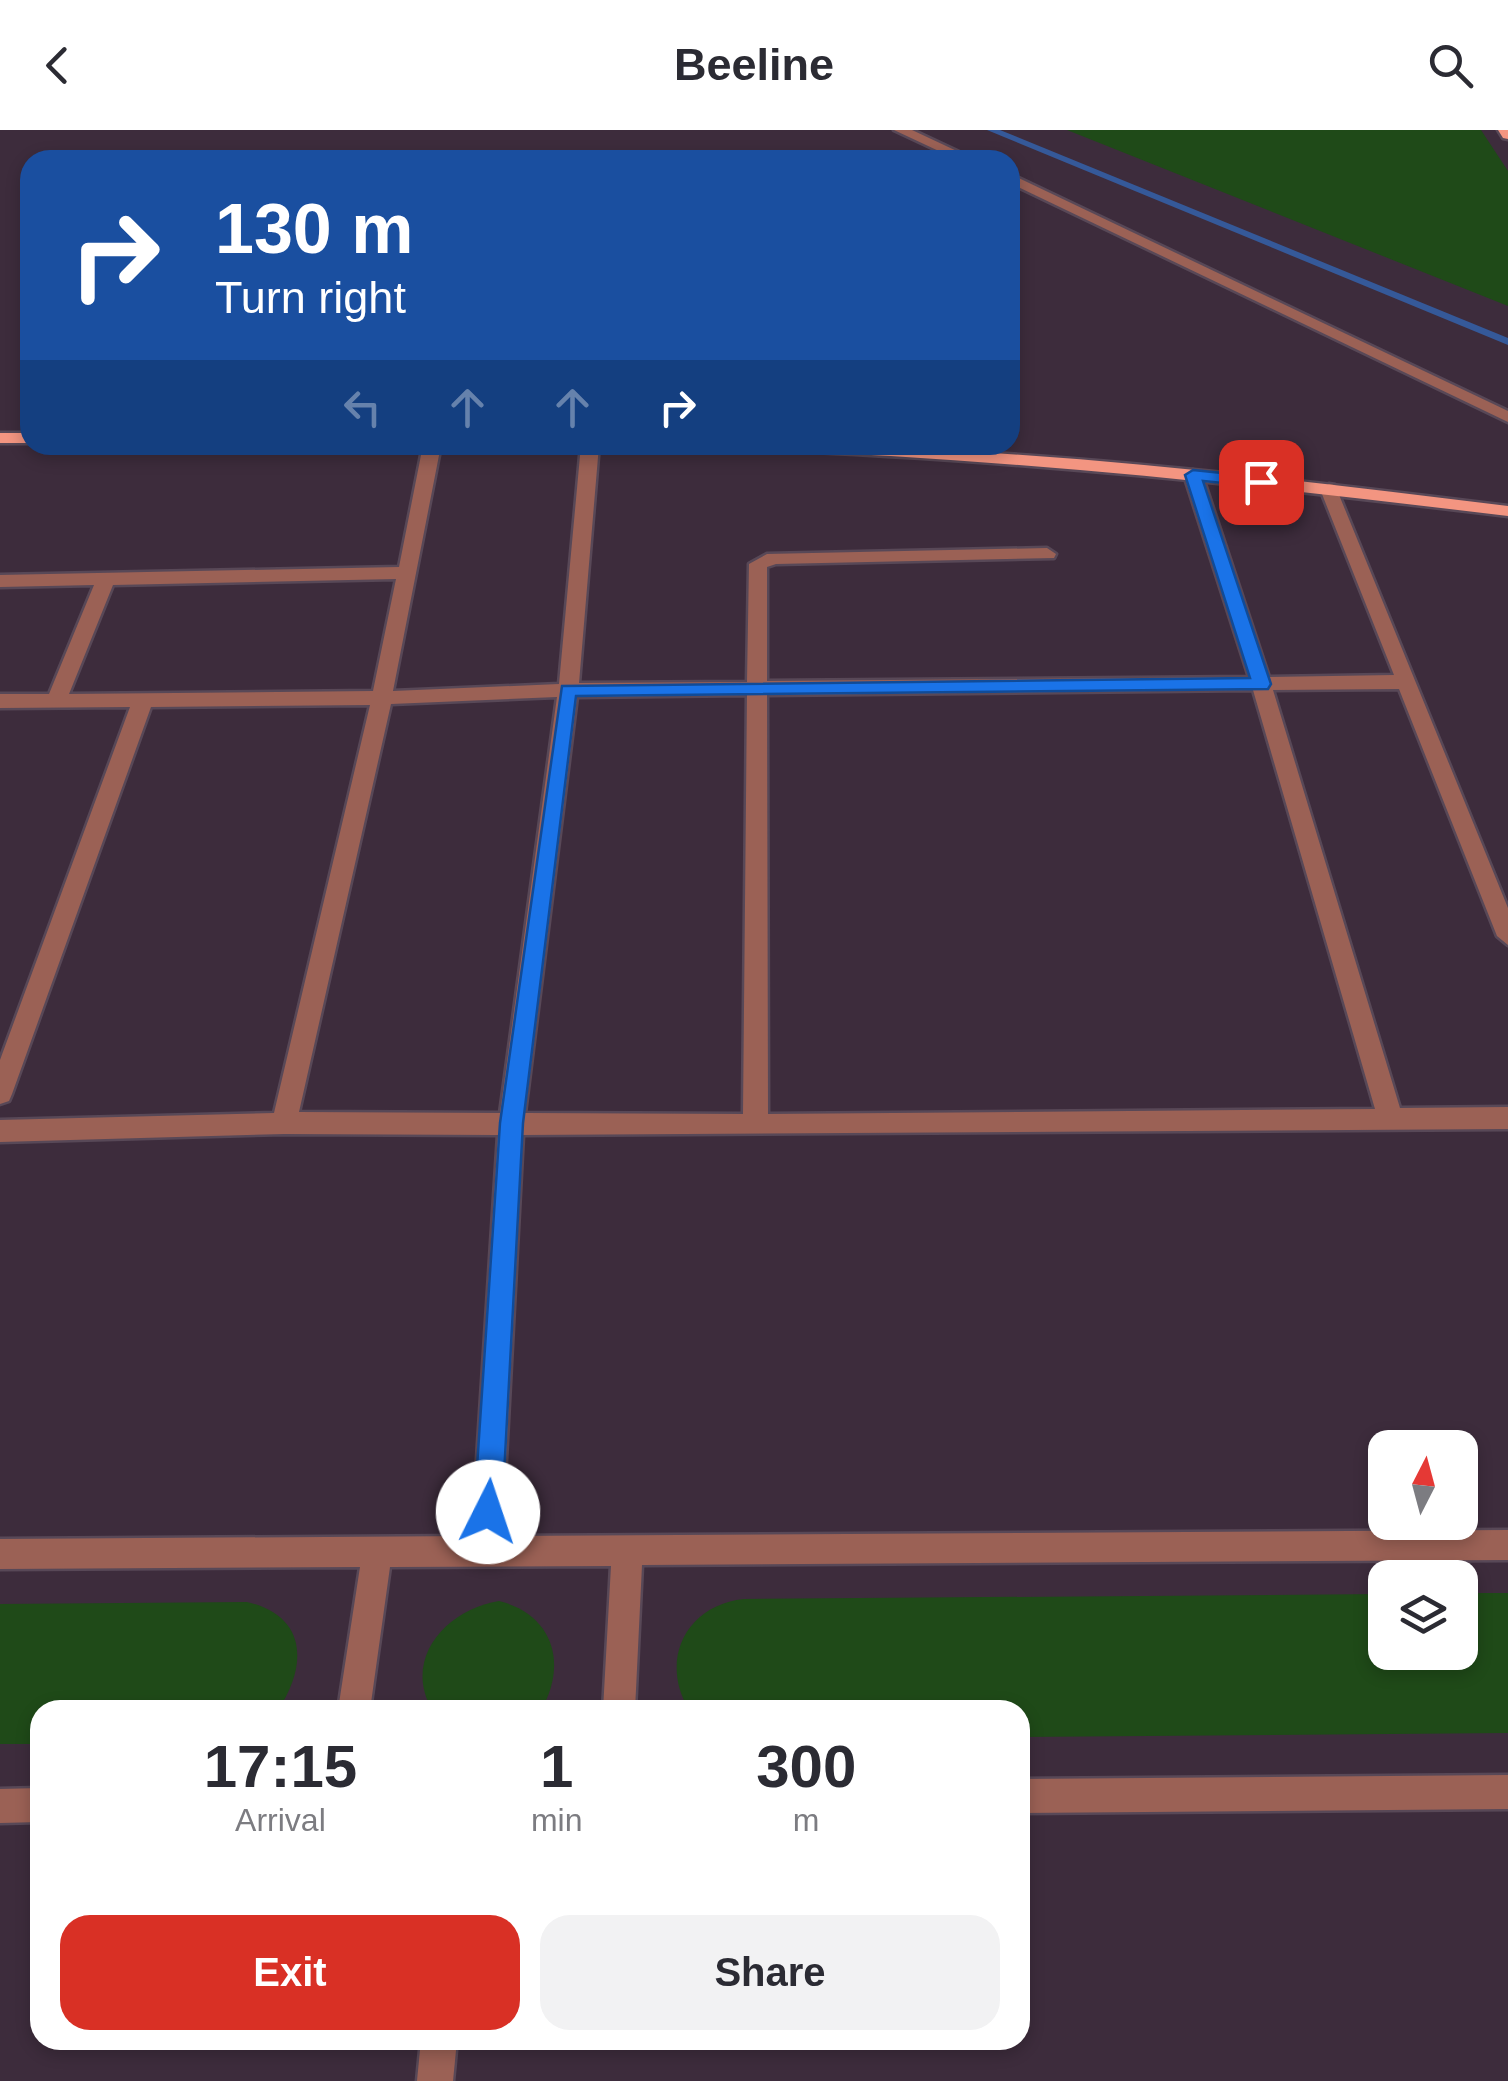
<!DOCTYPE html>
<style>
:root{--surface:#fff;--page:#f2f2f3;--text:#2b2b33;--muted:#7c7c81;--accent:#d93025}
body{margin:0;font-family:Arial,sans-serif;background:var(--page);color:var(--text);height:100vh;display:flex;flex-direction:column;font-size:38px;white-space:nowrap}
*{box-sizing:border-box;margin:0}
p{font-size:32px;color:var(--muted)}
.icon{flex:none;width:55px;height:55px;fill:none;stroke:currentColor;stroke-width:2;stroke-linecap:round;stroke-linejoin:round}
.map{position:relative;flex:1;overflow:hidden}
.sheet{position:absolute;left:30px;top:1570px;width:1000px;height:350px;display:flex;flex-direction:column;background:var(--surface);border-radius:30px;box-shadow:0 5px 15px #0003}
.sheet>*{flex:none}
.hud{position:absolute;left:20px;top:20px;width:1000px;height:305px;border-radius:30px;box-shadow:0 5px 15px #0003;background:#1a4fa0;color:#fff;overflow:hidden}
.needle{width:65px;rotate:6deg}
.tools{position:absolute;left:1368px;top:1300px;display:grid;gap:20px}
.tools a{display:grid;place-items:center;width:110px;height:110px;border-radius:20px;background:var(--surface);box-shadow:0 5px 15px #0003;font-size:50px}
.pin{position:absolute;display:grid;place-items:center;width:85px;height:85px;color:#fff;margin:-42px;border-radius:20px;box-shadow:0 5px 15px #0006}
.me{position:absolute;width:110px;margin:-55px;rotate:4deg;stroke-linejoin:round;filter:drop-shadow(0 0 8px #0008)}
.turn{display:flex;align-items:center;gap:35px;height:210px;padding:0 30px;font-size:45px}
.turn .icon{width:130px;height:130px;stroke-width:2.5}
.turn b{display:block;font-size:70px;line-height:85px}
.lanes{display:flex;align-items:center;height:95px;padding:0 30px;background:#0003;justify-content:center;gap:50px;direction:ltr}
.lanes .off{opacity:.35}
.eta{display:flex;justify-content:space-evenly;align-items:center;height:170px;text-align:center}
.eta b{font-size:60px;font-weight:800;line-height:70px}
.primary-button{display:flex;gap:20px;margin-top:auto;padding:20px 30px}
.primary-button a{flex:1;height:115px;border-radius:30px;background:var(--accent);color:#fff;font-size:40px;font-weight:800;line-height:115px;text-align:center}
.primary-button a+a{background:var(--page);color:var(--text)}
header{display:flex;justify-content:space-between;align-items:center;height:130px;padding:0 30px;background:var(--surface);font-size:45px;font-weight:800}
.map>svg:first-child{display:block}
</style>
<header><svg class="icon" aria-label="back" viewBox="0 0 24 24"><path d="M15 5l-7 7 7 7"/></svg>Beeline<svg class="icon" aria-label="search" viewBox="0 0 24 24"><circle cx="10" cy="10" r="6"/><path d="M15 15l6 6"/></svg></header>
<div class="map">
<svg width="1508" height="1951" viewBox="0 0 1508 1951">
<rect width="100%" height="100%" fill="#3d2c3c"/>
<g fill="#1f4a18">
<polygon points="1067,0 1481,0 1508,41 1508,176"/>
<path d="M1460,1463H1508V1603L1020,1607V1580H689C659,1530 686,1475 744,1469L1385,1464V1522H1460Z"/>
<path d="M499,1471C553,1484 568,1534 541,1580H432C402,1527 448,1479 499,1471Z"/>
<path d="M247,1472C307,1486 308,1535 278,1580H40V1614H0V1474Z"/>
</g>
<g fill="none" stroke-linecap="round" stroke-linejoin="round">
<polygon fill="#355999" fill-rule="evenodd" points="987,0 1000,0 1508,208 1508,215"/>
<defs>
<g id="minor">
<polygon points="894,0 912,0 976,30 958,30"/>
<polygon points="1010,44 1508,281 1508,292 1010,53"/>
<path d="M423,315H441L393,561L559,554L581,315H599L579,553L747,552L749,434L767,424L1047,418L1056,424L1054,428L776,434L767,437V551L1249,547L1184,345L1193,340L1202,345L1269,547L1394,545L1320,359L1329,354L1335,355L1508,778V815L1497,806L1399,559L1273,560L1400,978L1508,977V999L523,1005L502,1406L1508,1400V1430L642,1435L635,1580H603L611,1436L390,1437L370,1580H338L360,1437L0,1439V1409L472,1406L498,1005L284,1004L0,1012V990L274,983L370,575L151,577L12,964L9,971L0,974V930L130,577L0,578V564H49L94,455L0,457V445L399,437ZM396,449L373,561L69,564L113,455ZM1253,560L1375,979L768,984L767,565ZM747,565L743,984L525,983L577,567ZM557,567L500,983L299,982L391,574Z"/>
<polygon points="1508,1645 1508,1679 1020,1683 1020,1649"/>
<polygon points="40,1658 40,1692 0,1693 0,1659"/>
<polygon points="421,1910 457,1910 453,1951 417,1951"/>
</g>
<g id="major">
<polygon points="1498,0 1508,0 1508,9 1503,8"/>
<rect x="0" y="303" width="30" height="10"/>
<path d="M754,315C1007,315 1257,345 1508,376V386C1260,356 1013,329 763,320Z"/>
</g>
</defs>
<use href="#minor" stroke="#584857" stroke-width="5"/>
<use href="#major" stroke="#584857" stroke-width="5"/>
<use href="#minor" fill="#9b6155" fill-rule="evenodd"/>
<use href="#major" fill="#f39581" fill-rule="evenodd"/>
</g>
<polygon fill="#1a73e8" stroke="#114b97" stroke-width="2.5" points="1193,340 1261,347 1269,352 1261,357 1203,351 1271,554 1268,559 576,566 523,993 502,1382 498,1392 488,1396 478,1392 474,1382 500,993 562,556 1250,548 1185,345"/>
</svg>
<div class="tools">
<a><svg class="needle" viewBox="-14 -14 28 28"><path d="M0-13l5 13h-10z" fill="#e53935"/><path d="M0 13l5-13h-10z" fill="#7c7c81"/></svg></a>
<a><svg class="icon" aria-label="layers" viewBox="0 0 24 24"><path d="M12 4l9 5-9 5-9-5zM3 14l9 5 9-5"/></svg></a>
</div>
<div class="pin" style="left:1261px;top:352px;background:#d93025"><svg class="icon" aria-label="arrive" viewBox="0 0 24 24"><path d="M6 21V4h12l-3 4 3 4H6"/></svg></div>
<svg class="me" style="left:488px;top:1382px" viewBox="-20 -20 40 40"><circle r="19" fill="#fff"/><path d="M0-13L10 11 0 6-10 11z" fill="#1a73e8"/></svg>
<div class="hud">
<div class="turn"><svg class="icon" aria-label="right" viewBox="0 0 24 24"><path d="M7 20v-9h11M14 6l5 5-5 5"/></svg><div><b>130 m</b>Turn right</div></div>
<div class="lanes"><svg class="icon off" aria-label="left" viewBox="0 0 24 24"><path d="M17 20v-9H6M10 6l-5 5 5 5"/></svg><svg class="icon off" aria-label="ahead" viewBox="0 0 24 24"><path d="M12 20V5M6 11l6-6 6 6"/></svg><svg class="icon off" aria-label="ahead" viewBox="0 0 24 24"><path d="M12 20V5M6 11l6-6 6 6"/></svg><svg class="icon" aria-label="right" viewBox="0 0 24 24"><path d="M7 20v-9h11M14 6l5 5-5 5"/></svg></div>
</div>
<section class="sheet">
<div class="eta">
<div><b>17:15</b><p>Arrival</p></div>
<div><b>1</b><p>min</p></div>
<div><b>300</b><p>m</p></div>
</div>
<div class="primary-button"><a>Exit</a><a>Share</a></div>
</section>
</div>
